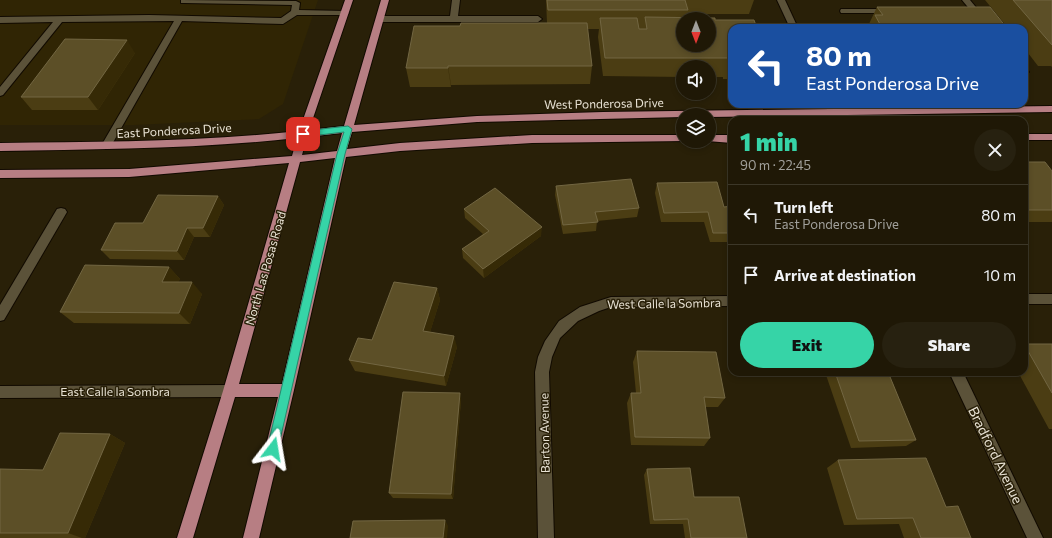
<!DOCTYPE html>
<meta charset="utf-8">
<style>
:root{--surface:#1f1806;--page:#272110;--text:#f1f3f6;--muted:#a1a09b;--line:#3c3728;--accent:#36d4a7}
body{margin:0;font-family:Commissioner,sans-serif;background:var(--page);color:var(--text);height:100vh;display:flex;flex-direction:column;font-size:15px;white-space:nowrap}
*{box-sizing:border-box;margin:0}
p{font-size:13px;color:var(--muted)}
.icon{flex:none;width:22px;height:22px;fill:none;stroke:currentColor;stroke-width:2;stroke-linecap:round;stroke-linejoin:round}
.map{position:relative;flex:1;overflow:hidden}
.side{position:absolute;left:728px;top:116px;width:300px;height:260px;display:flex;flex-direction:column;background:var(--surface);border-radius:12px;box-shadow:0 2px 6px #0003,0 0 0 1px var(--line)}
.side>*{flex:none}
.hud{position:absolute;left:728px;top:24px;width:300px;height:84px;border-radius:12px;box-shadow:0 2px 6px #0003,0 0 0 1px var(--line);background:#1a4fa0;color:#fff;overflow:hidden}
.needle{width:26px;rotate:180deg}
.tools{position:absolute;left:676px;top:12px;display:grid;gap:8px}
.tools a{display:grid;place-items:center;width:40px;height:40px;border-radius:50%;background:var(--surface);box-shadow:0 2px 6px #0003,0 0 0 1px var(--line);font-size:20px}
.pin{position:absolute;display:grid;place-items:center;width:34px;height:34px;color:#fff;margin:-17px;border-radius:8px;box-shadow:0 2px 6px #0006}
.me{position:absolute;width:44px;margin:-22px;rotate:14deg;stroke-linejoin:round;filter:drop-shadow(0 0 3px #0008)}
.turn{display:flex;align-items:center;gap:14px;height:84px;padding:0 12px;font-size:18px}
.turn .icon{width:52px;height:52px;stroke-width:2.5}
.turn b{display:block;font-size:28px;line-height:34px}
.round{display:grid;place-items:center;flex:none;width:42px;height:42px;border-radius:21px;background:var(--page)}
.headline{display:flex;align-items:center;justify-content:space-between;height:68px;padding:0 12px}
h1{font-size:24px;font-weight:800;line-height:30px;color:var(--accent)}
.button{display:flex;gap:8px;margin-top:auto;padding:8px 12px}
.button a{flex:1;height:46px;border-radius:24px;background:var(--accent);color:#111;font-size:16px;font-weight:800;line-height:46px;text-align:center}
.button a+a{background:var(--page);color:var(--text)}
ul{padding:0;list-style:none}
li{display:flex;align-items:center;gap:12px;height:60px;padding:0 12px;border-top:1px solid var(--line)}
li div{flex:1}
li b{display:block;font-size:15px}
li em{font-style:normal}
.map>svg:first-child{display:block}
</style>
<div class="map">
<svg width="1052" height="538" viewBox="0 0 1052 538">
<rect width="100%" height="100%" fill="#292008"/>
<polygon fill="#302504" points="0,0 318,0 283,104 259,119 134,125 0,125"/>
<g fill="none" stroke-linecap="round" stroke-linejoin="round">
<defs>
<g id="minor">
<polygon points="181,0 296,1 300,3 299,10 345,11 349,13 345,15 297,15 283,24 182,21 111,146 110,149 102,149 101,146 174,21 62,22 3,95 0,96 0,87 53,22 0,23 0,17 149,15 281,18 291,11 292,5 184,3 181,3"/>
<polygon points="452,0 460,0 458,16 538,16 542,19 538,22 380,22 376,19 380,16 450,16"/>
<polygon points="777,0 785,0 798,28 790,28"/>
<polygon points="962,0 970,0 993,28 985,28"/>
<polygon points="841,9 892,9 896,11 892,13 841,13 840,11"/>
<polygon points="1024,68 1027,69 1029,72 1024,75"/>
<polygon points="824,104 834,104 837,112 835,114 829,114"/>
<polygon points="61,208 65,209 67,212 4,320 0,321 0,305 57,209"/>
<rect x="1024" y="294" width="28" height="10"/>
<polygon points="732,296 732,306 611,307 599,311 578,321 560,338 552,357 549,372 554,538 538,538 535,372 538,357 545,341 559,321 580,307 611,297"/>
<polygon points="949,372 963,372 1043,538 1027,538"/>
<polygon points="230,385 235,386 237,391 235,396 230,397 0,398 0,386"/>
</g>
<g id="major">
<path d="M345,0H353L309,130L344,126L381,0H389L354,125L477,116L603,112L1052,106V112L709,117V115H683V117L477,122L352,132L347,149L400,143L532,135H683V141H685L532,143L400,151L346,157L294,390L259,538H243L278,397H235L193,538H177L223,391L289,163L129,177L0,178V170L129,169L292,156L297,138C198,149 99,149 0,151V143C100,142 200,142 299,131ZM342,133L337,151L302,155L307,137ZM335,158L282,384H239L300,162Z"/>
<rect x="1024" y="134" width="28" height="6"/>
<polygon points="709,135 732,135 732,143 707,141 709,141"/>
</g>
</defs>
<use href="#minor" stroke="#110a00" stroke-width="2"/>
<use href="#major" stroke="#110a00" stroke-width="2"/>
<use href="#minor" fill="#5b5239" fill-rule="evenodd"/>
<use href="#major" fill="#b77e83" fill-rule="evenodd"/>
</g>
<g fill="#4b3d13">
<polygon points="546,0 754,0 749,14 687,14 686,17 715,20 732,28 732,79 723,79 723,77 709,77 709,67 683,67 683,77 603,76 598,37 599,29 587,29 592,66 590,84 451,85 451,87 410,87 406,68 460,26 547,23"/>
<polygon points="985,0 1052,0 1052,67 1051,66 1038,66 1028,53 1024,57 1024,28 1008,28"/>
<polygon points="877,7 1007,28 868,28 868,26"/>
<polygon points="135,53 98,110 32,110 21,97"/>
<polygon points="1024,162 1052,171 1052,222 1024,222"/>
<polygon points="657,183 724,207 732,206 732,242 710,242 704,222 661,222 655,193"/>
<polygon points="556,186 639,208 637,217 597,221 596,231 563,234 555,195"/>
<polygon points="218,196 224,205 210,237 194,237 184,260 110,259 101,250 143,223"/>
<polygon points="464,209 541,236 484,278 463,258 462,249 483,234 465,218"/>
<polygon points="169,267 180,279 178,282 202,294 190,324 74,323 60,312"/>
<polygon points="437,288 440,300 430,332 457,347 446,386 355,371 349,360 372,340"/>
<polygon points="1024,344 1052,344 1052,429 1049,429 1018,372 1024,372"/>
<polygon points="637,351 725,398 718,407 705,407 710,438 704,446 631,445 627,403 631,393 636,393 633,362"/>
<polygon points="825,372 888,372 916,440 906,446 851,448"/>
<polygon points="461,400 453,499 393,498 389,493"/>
<polygon points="110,434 125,443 85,538 0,538 0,469 43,470"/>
<polygon points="838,460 946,507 971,538 904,538 899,524 844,525 827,468"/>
<polygon points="647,469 747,538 685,538 683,524 650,524 644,475"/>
</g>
<g fill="#362a06">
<polygon points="127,40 135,53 98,110 88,97"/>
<polygon points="448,66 451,85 451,87 448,68"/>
<polygon points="218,196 224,205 210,237 203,228"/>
<polygon points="542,227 541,236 484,278 483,269"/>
<polygon points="187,228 194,237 184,260 177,251"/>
<polygon points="169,267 180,279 173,294 162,282"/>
<polygon points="192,282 202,294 190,324 179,313"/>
<polygon points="437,288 440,300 427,342 423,331"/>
<polygon points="454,336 457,347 446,386 444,376"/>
<polygon points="460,393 461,400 453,499 451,494"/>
<polygon points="110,434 125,443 85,538 82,538 68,533"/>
<polygon points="445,520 448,526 447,538 443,538"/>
</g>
<g fill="#5c4f27" stroke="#726642" fill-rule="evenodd">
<polygon points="547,0 685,0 688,10 548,10"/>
<polygon points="1013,0 1052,0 1052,45"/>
<polygon points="877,7 990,7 1007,28 882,28 875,15 883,15"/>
<path d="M645,17L715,18V20H754L757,28H732V60H729V58H605L600,18H637L639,29H647ZM683,19H709V45H683Z"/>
<polygon points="461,23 587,23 592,66 448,66 448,68 406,68 414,26 460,26"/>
<polygon points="65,39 127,40 88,97 21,97"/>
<polygon points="1024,49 1028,53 1024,53"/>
<polygon points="1024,162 1045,162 1052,171 1052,210 1024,210"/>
<polygon points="631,179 639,208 595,212 598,222 563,225 556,186"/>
<polygon points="717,182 724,207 732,206 732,233 713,233 708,212 664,213 657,183"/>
<polygon points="495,188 542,227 483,269 462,249 489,231 464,209"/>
<polygon points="158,195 218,196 203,228 187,228 177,251 101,250 115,223 143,223"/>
<polygon points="85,265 169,267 162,282 192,282 179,313 60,312"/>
<polygon points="394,282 437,288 423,331 454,336 444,376 349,360 358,338 372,340"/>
<polygon points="1024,344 1052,344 1052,393"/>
<polygon points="637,351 716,352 725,398 704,397 710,438 635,437 631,393 641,393"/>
<polygon points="835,372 888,372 916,440 859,441"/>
<polygon points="403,392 460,393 451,494 389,493"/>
<polygon points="60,433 110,434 68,533 0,533 0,469 43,470"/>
<polygon points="926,458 946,507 958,506 971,538 921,538 913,518 857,519 838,460"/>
<polygon points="690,468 694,497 739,497 747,538 691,538 688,519 654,520 647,469"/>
<polygon points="445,520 443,538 350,538 353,521"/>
</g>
<polygon fill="#36d4a7" stroke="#238a6d" points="348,126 352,129 345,154 278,449 277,453 273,455 269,453 267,449 337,154 344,132 303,137 299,134 303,131"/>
<g text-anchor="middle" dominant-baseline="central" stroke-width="3" stroke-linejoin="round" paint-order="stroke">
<g font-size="12" fill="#e8e2d4" stroke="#292008">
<text transform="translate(604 103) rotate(-1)">West Ponderosa Drive</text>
<text transform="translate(174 130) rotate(-3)">East Ponderosa Drive</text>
<text transform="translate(265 268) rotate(-74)">North Las Posas Road</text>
<text transform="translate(664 303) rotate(-1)">West Calle la Sombra</text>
<text x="115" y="391">East Calle la Sombra</text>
<text transform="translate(544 433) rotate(-91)">Barton Avenue</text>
</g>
<g font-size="14" fill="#e8e2d4" stroke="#292008">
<text transform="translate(996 455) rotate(64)">Bradford Avenue</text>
</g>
</g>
</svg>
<div class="tools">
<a><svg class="needle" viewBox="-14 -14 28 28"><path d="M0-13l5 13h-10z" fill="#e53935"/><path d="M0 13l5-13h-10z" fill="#a1a09b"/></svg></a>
<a><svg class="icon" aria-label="sound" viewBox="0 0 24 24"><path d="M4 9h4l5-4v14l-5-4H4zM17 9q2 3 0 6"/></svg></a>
<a><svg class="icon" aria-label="layers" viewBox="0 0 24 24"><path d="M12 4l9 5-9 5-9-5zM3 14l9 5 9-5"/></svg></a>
</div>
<div class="pin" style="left:303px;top:134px;background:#d93025"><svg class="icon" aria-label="arrive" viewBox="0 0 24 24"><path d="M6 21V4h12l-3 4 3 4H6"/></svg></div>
<svg class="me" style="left:273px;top:449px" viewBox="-20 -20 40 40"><path d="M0-17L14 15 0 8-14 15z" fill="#36d4a7" stroke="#fff" stroke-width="4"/></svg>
<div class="hud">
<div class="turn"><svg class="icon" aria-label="left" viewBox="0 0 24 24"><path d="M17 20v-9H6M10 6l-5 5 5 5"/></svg><div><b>80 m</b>East Ponderosa Drive</div></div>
</div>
<section class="side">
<div class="headline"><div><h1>1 min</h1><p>90 m · 22:45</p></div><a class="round"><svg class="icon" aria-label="close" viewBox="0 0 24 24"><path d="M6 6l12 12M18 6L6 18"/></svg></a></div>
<ul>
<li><svg class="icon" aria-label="left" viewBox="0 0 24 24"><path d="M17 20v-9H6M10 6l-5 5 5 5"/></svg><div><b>Turn left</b><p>East Ponderosa Drive</p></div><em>80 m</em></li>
<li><svg class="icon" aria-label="arrive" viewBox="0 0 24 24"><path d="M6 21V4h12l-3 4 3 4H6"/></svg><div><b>Arrive at destination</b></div><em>10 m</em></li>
</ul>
<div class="button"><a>Exit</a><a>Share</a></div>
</section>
</div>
